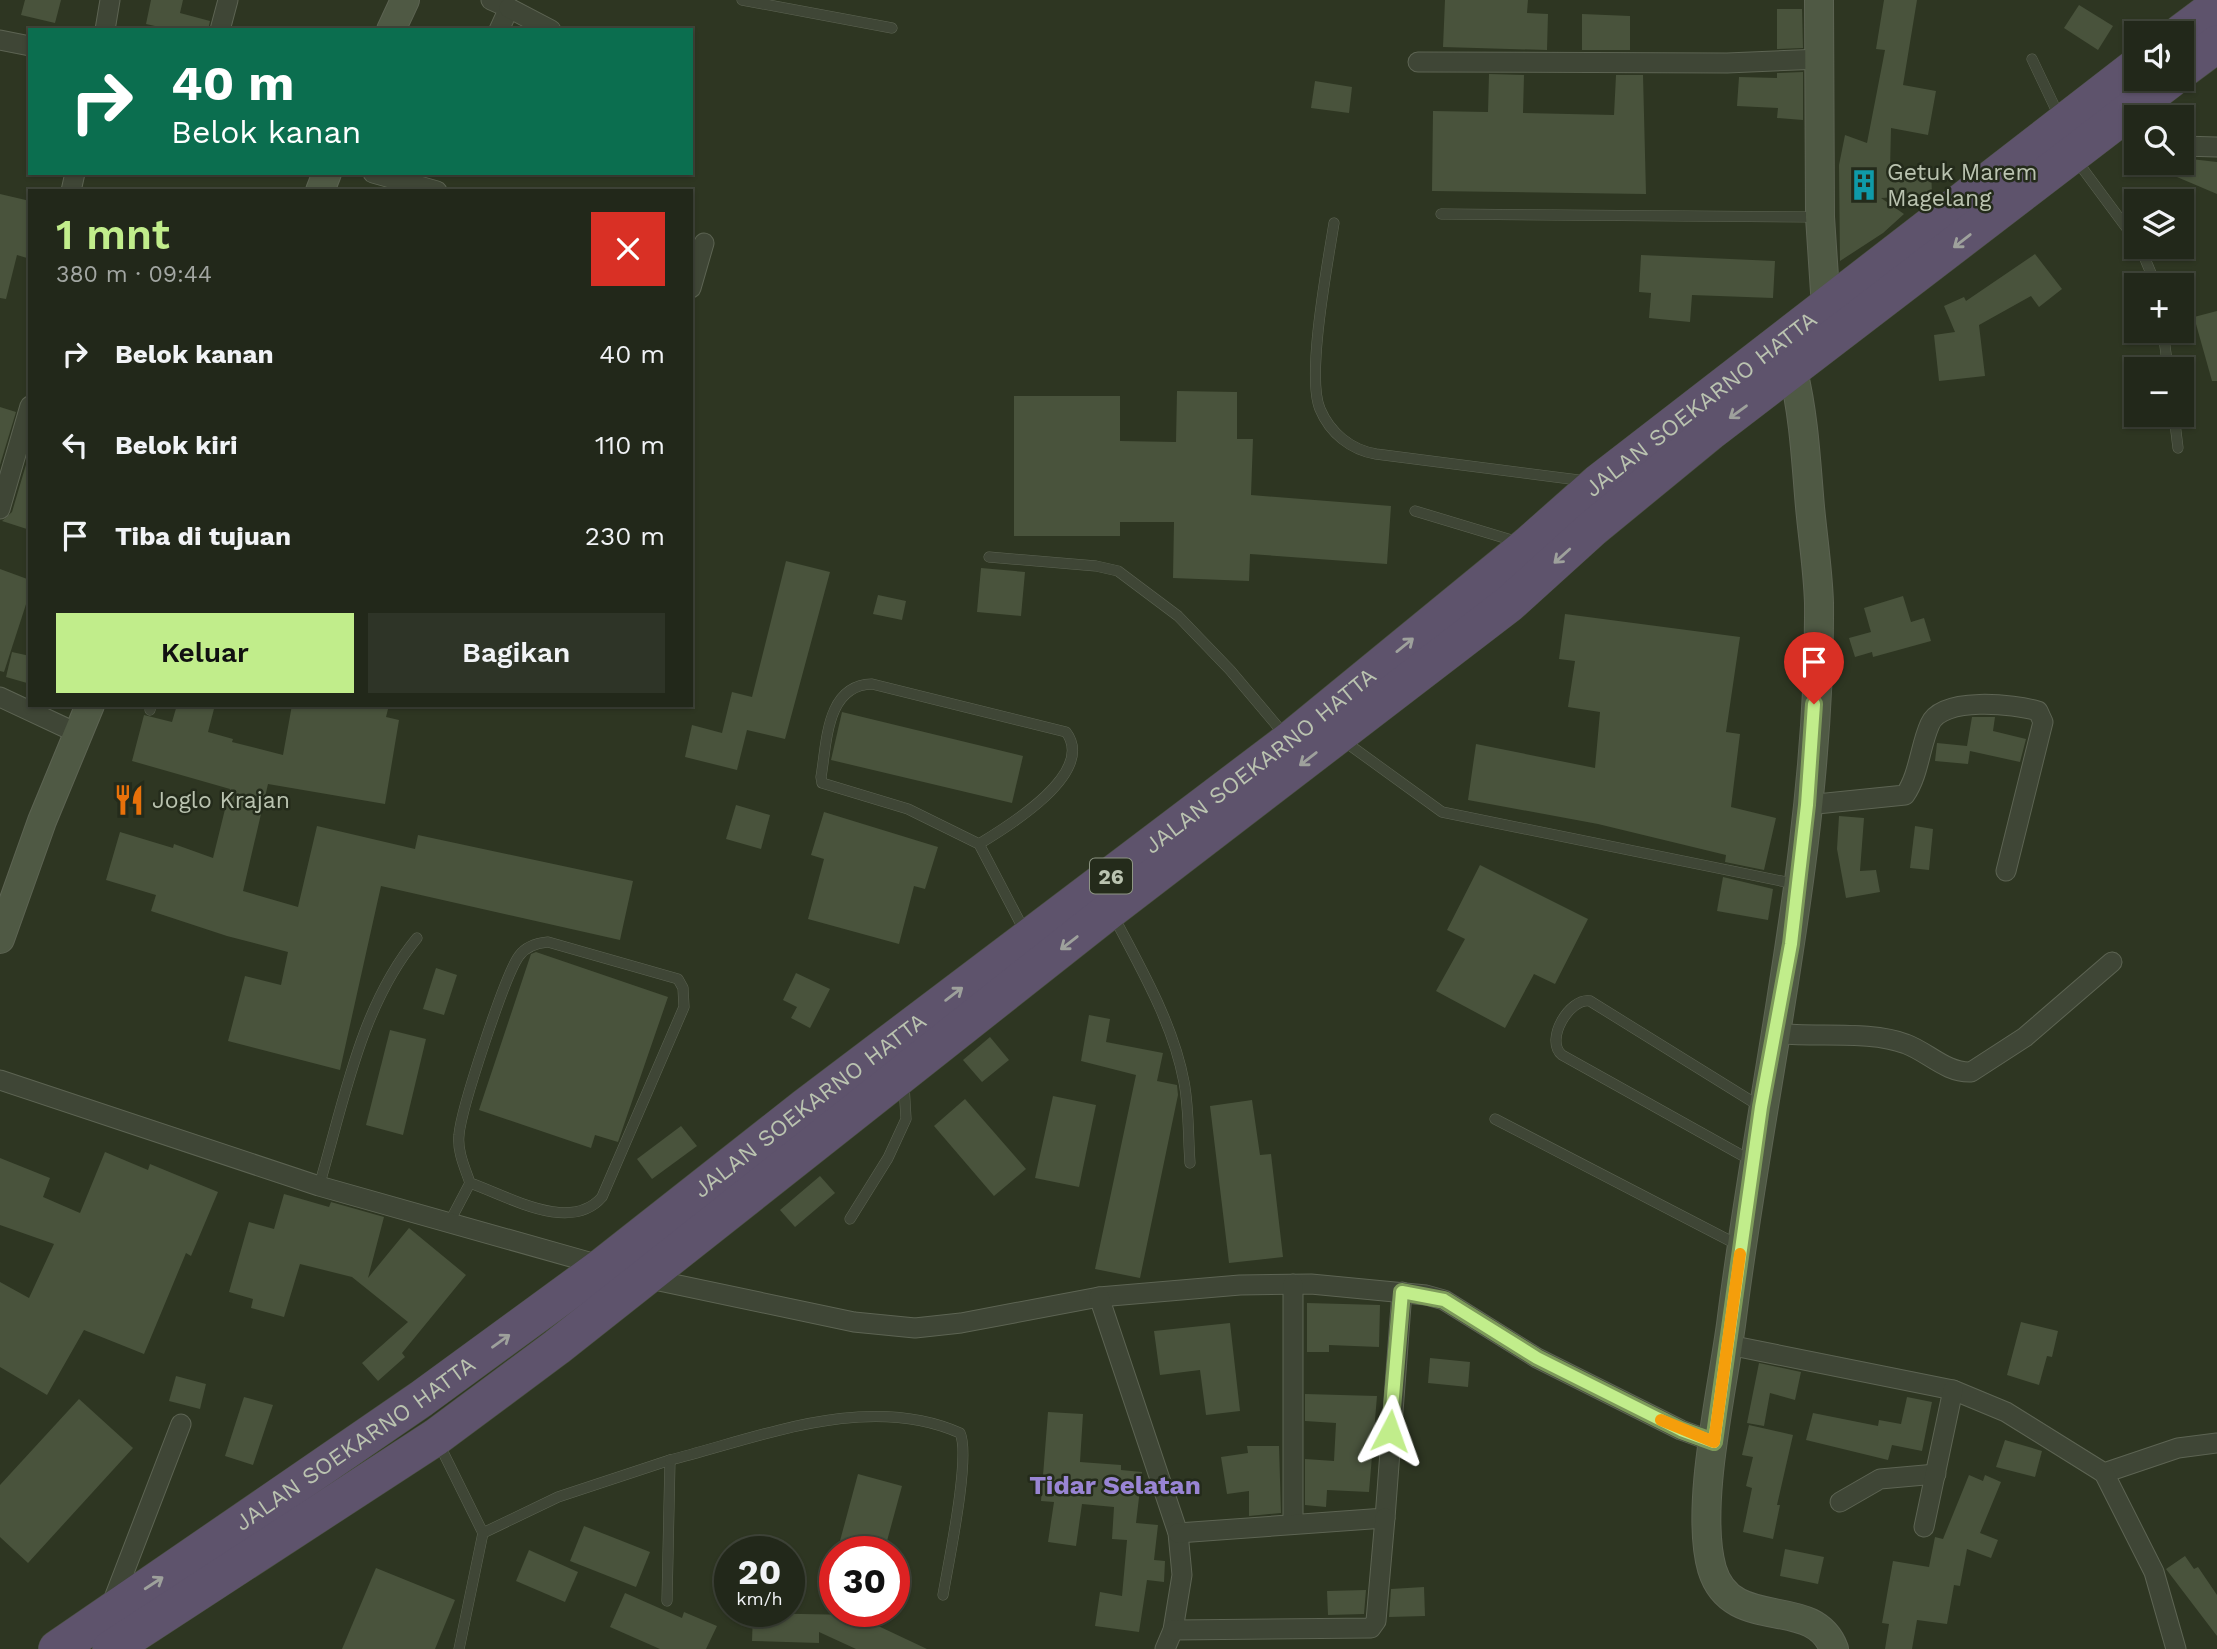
<!DOCTYPE html>
<html lang="id">
<meta charset="utf-8">
<style>
:root{--surface:#22281a;--page:#2e3427;--text:#f1f3f6;--muted:#a2a6a2;--line:#3f4439;--accent:#c1ed8b}
body{margin:0;font-family:"Work Sans",sans-serif;background:var(--page);color:var(--text);height:100vh;display:flex;flex-direction:column;font-size:26px;white-space:nowrap}
*{box-sizing:border-box;margin:0}
p{font-size:23px;color:var(--muted)}
.icon{flex:none;width:38px;height:38px;fill:none;stroke:currentColor;stroke-width:2;stroke-linecap:round;stroke-linejoin:round}
.map{position:relative;flex:1;overflow:hidden}
.drawer{position:absolute;left:28px;top:189px;width:665px;height:518px;display:flex;flex-direction:column;background:var(--surface);border-radius:0px;box-shadow:0 2px 5px #0004,0 0 0 2px var(--line)}
.drawer>*{flex:none}
.top-card{position:absolute;left:28px;top:28px;width:665px;height:147px;border-radius:0px;box-shadow:0 2px 5px #0004,0 0 0 2px var(--line);background:#0b6e4f;color:#fff;overflow:hidden}
.tools{position:absolute;left:2124px;top:21px;display:grid;gap:14px}
.tools a{display:grid;place-items:center;width:70px;height:70px;border-radius:0px;background:var(--surface);box-shadow:0 2px 5px #0004,0 0 0 2px var(--line);font-size:35px}
.speed{position:absolute;left:714px;top:1536px;display:flex;gap:14px;font-size:35px;font-weight:700;text-align:center}
.speed>*{display:grid;place-content:center;width:91px;height:91px;border-radius:50%;background:var(--surface);box-shadow:0 2px 5px #0004,0 0 0 2px var(--line);line-height:1}
.speed small{font-size:18px;font-weight:400}
.speed .limit{border:10px solid #d22;background:#fff;color:#111}
.pin{position:absolute;display:grid;place-items:center;width:60px;height:60px;color:#fff;margin:-72px -30px;border-radius:50% 50% 50% 0;rotate:-45deg;box-shadow:0 0 7px #0007}
.pin .icon{rotate:45deg}
.me{position:absolute;width:77px;margin:-38px;rotate:4deg;stroke-linejoin:round;filter:drop-shadow(0 0 5px #0008)}
.turn{display:flex;align-items:center;gap:24px;height:147px;padding:0 28px;font-size:32px}
.turn .icon{width:91px;height:91px;stroke-width:2.5}
.turn b{display:block;font-size:49px;line-height:60px}
.round{display:grid;place-items:center;flex:none;width:74px;height:74px;border-radius:0px;background:var(--page)}
.head{display:flex;align-items:center;justify-content:space-between;height:119px;padding:0 28px}
h1{font-size:42px;font-weight:600;line-height:52px;color:var(--accent)}
.button{display:flex;gap:14px;margin-top:auto;padding:14px 28px}
.button a{flex:1;height:80px;border-radius:0px;background:var(--accent);color:#111;font-size:28px;font-weight:600;line-height:80px;text-align:center}
.button a+a{background:var(--page);color:var(--text)}
ul{padding:0;list-style:none}
li{display:flex;align-items:center;gap:21px;height:91px;padding:0 28px}
li div{flex:1}
li b{display:block;font-size:26px}
li em{font-style:normal}
.map>svg:first-child{display:block}
</style>
<div class="map">
<svg width="2217" height="1649" viewBox="0 0 2217 1649">
<rect width="100%" height="100%" fill="#2e3622"/>
<g fill="#49533c">
<polygon points="25,0 61,0 55,23 21,15"/>
<polygon points="151,0 183,0 180,13 210,21 208,30 173,30 146,24"/>
<polygon points="1445,0 1528,0 1527,13 1548,14 1547,50 1443,47"/>
<polygon points="1884,0 1917,0 1903,85 1936,91 1928,135 1891,128 1890,170 1931,168 1932,195 1881,198 1904,214 1883,233 1840,261 1839,165 1845,135 1867,143 1885,50 1876,49"/>
<polygon points="2079,5 2113,26 2098,50 2064,28"/>
<polygon points="1777,9 1802,9 1803,48 1777,49"/>
<polygon points="1582,14 1630,16 1630,50 1582,50"/>
<polygon points="1803,72 1803,120 1777,118 1778,108 1737,106 1739,77 1777,78 1777,73"/>
<polygon points="1489,74 1524,75 1523,113 1614,115 1616,75 1643,75 1646,194 1432,191 1433,111 1488,112"/>
<polygon points="1315,81 1352,87 1349,113 1311,108"/>
<polygon points="2182,158 2217,162 2217,194 2144,163 2182,163"/>
<polygon points="0,194 30,201 27,258 17,255 6,299 0,298"/>
<polygon points="2035,254 2062,289 2039,307 2031,296 1979,325 1985,376 1939,381 1934,335 1955,332 1944,306 1964,297 1966,301"/>
<polygon points="1641,255 1775,261 1773,298 1692,295 1690,322 1649,318 1651,293 1639,292"/>
<polygon points="2217,311 2217,381 2212,381 2194,317"/>
<polygon points="1177,391 1237,392 1237,439 1253,439 1251,495 1391,506 1387,564 1250,554 1249,581 1173,578 1174,522 1120,522 1120,536 1014,536 1014,396 1120,396 1120,441 1176,442"/>
<polygon points="0,407 16,412 0,465"/>
<polygon points="30,451 30,530 2,521 12,512"/>
<polygon points="786,561 830,572 785,739 747,730 737,770 685,757 692,725 722,733 732,692 752,697"/>
<polygon points="981,568 1025,572 1021,616 977,612"/>
<polygon points="0,569 30,580 30,592 4,672 0,671"/>
<polygon points="878,595 906,601 902,620 873,614"/>
<polygon points="1903,596 1911,622 1924,618 1931,641 1873,657 1872,652 1855,657 1849,638 1871,632 1864,608"/>
<polygon points="1565,614 1740,637 1726,732 1740,734 1731,807 1776,818 1764,870 1725,862 1726,855 1598,824 1468,800 1476,744 1595,768 1600,712 1568,707 1575,661 1559,659"/>
<polygon points="12,652 30,656 27,683 6,677"/>
<polygon points="177,705 215,705 208,732 233,739 232,742 283,755 292,705 389,705 386,717 399,720 385,804 268,784 243,891 298,907 317,826 415,849 418,835 633,881 620,940 381,886 340,1070 228,1041 245,976 281,985 288,952 227,936 151,911 156,895 106,880 120,832 173,848 174,844 213,858 230,789 132,761 144,715 172,722"/>
<polygon points="842,712 1023,756 1012,803 831,760"/>
<polygon points="1972,717 1995,717 1993,731 2026,739 2020,762 1970,751 1968,764 1935,761 1937,743 1967,746"/>
<polygon points="736,805 770,815 761,849 726,839"/>
<polygon points="824,812 938,847 925,889 914,886 899,944 808,919 824,859 811,855"/>
<polygon points="1839,816 1864,818 1860,871 1876,870 1880,892 1846,898 1837,849"/>
<polygon points="1915,826 1933,829 1929,870 1910,868"/>
<polygon points="1480,865 1588,919 1555,984 1534,974 1505,1028 1436,991 1465,939 1447,930"/>
<polygon points="1723,877 1773,889 1768,920 1717,911"/>
<polygon points="536,952 668,997 618,1142 595,1135 591,1148 479,1110 531,954"/>
<polygon points="436,968 457,975 444,1015 423,1009"/>
<polygon points="796,973 830,989 810,1028 791,1018 797,1007 783,1000"/>
<polygon points="1089,1015 1110,1019 1106,1042 1163,1053 1157,1081 1177,1085 1178,1095 1140,1278 1095,1269 1136,1075 1081,1061"/>
<polygon points="390,1030 426,1039 403,1135 366,1125"/>
<polygon points="990,1037 1009,1060 982,1082 963,1060"/>
<polygon points="1053,1096 1096,1105 1079,1187 1035,1178"/>
<polygon points="965,1099 1026,1169 994,1196 934,1126"/>
<polygon points="1252,1100 1260,1155 1271,1154 1283,1257 1229,1263 1210,1106"/>
<polygon points="681,1126 697,1146 652,1179 637,1159"/>
<polygon points="105,1152 148,1170 150,1164 218,1192 191,1256 186,1253 144,1354 84,1330 47,1395 0,1367 0,1282 29,1298 54,1244 0,1225 0,1158 50,1178 43,1197 80,1213"/>
<polygon points="820,1176 835,1193 795,1227 780,1210"/>
<polygon points="284,1194 329,1207 331,1202 384,1217 368,1278 409,1228 466,1275 402,1353 405,1357 378,1381 362,1363 408,1322 352,1277 300,1264 284,1317 251,1308 253,1299 229,1292 249,1222 274,1229"/>
<polygon points="1307,1303 1380,1305 1379,1347 1329,1345 1329,1352 1307,1352"/>
<polygon points="2021,1322 2058,1331 2052,1357 2047,1356 2039,1385 2007,1375"/>
<polygon points="1230,1323 1240,1411 1206,1415 1200,1370 1160,1375 1154,1331"/>
<polygon points="1430,1358 1470,1362 1468,1387 1428,1383"/>
<polygon points="1759,1363 1801,1372 1795,1400 1770,1393 1764,1426 1747,1423"/>
<polygon points="176,1376 206,1384 200,1409 169,1401"/>
<polygon points="1305,1394 1377,1396 1369,1492 1327,1490 1326,1507 1305,1505 1305,1459 1334,1461 1336,1423 1305,1421"/>
<polygon points="244,1397 273,1405 253,1465 225,1456"/>
<polygon points="1907,1397 1932,1402 1922,1451 1892,1445 1888,1460 1806,1440 1813,1413 1878,1426 1879,1420 1901,1424"/>
<polygon points="79,1399 133,1448 28,1563 0,1537 0,1485"/>
<polygon points="1048,1412 1083,1414 1080,1462 1121,1465 1121,1470 1142,1472 1136,1523 1158,1525 1154,1560 1165,1561 1164,1582 1147,1580 1139,1632 1095,1626 1100,1592 1122,1596 1127,1540 1112,1539 1114,1507 1082,1504 1076,1546 1048,1542 1054,1502 1041,1501"/>
<polygon points="1749,1425 1793,1435 1777,1505 1780,1505 1773,1539 1743,1532 1752,1488 1746,1486 1753,1457 1742,1455"/>
<polygon points="2005,1440 2042,1451 2035,1477 1996,1467"/>
<polygon points="1247,1446 1279,1446 1281,1513 1249,1516 1249,1491 1227,1494 1221,1457 1248,1453"/>
<polygon points="858,1474 902,1486 884,1552 837,1552"/>
<polygon points="1969,1475 1983,1481 1985,1475 2001,1482 1980,1533 1998,1540 1991,1558 1967,1549 1960,1586 1954,1585 1947,1624 1917,1620 1912,1649 1885,1649 1889,1624 1882,1623 1893,1561 1929,1567 1935,1537 1943,1539"/>
<polygon points="584,1526 650,1552 636,1587 570,1561"/>
<polygon points="1785,1549 1824,1557 1818,1584 1780,1576"/>
<polygon points="529,1550 578,1572 565,1602 516,1581"/>
<polygon points="2185,1556 2194,1569 2198,1567 2217,1595 2217,1636 2166,1569"/>
<polygon points="376,1568 455,1600 435,1649 342,1649"/>
<polygon points="1424,1587 1425,1616 1389,1617 1391,1589"/>
<polygon points="1366,1590 1364,1614 1328,1615 1327,1591"/>
<polygon points="625,1593 682,1618 684,1612 717,1626 706,1649 660,1649 610,1627"/>
<polygon points="753,1613 855,1615 927,1649 856,1649 819,1632 819,1643 752,1641"/>
</g>
<g fill="none" stroke-linecap="round" stroke-linejoin="round">
<defs>
<g id="lane">
<polyline points="742,0 892,28"/>
<polyline points="2032,59 2060,118"/>
<polyline points="2077,161 2137,242"/>
<polyline points="1441,214 1816,217"/>
<path d="M1334,223C1328,262 1306,376 1320,409C1330,433 1351,450 1376,454L1586,481"/>
<polyline points="2140,247 2156,285"/>
<polyline points="2163,331 2168,369"/>
<polyline points="2174,415 2178,448"/>
<polyline points="1415,511 1518,542"/>
<polyline points="989,557 1096,566 1118,571 1178,616 1230,670 1284,734"/>
<polyline points="150,710 151,705"/>
<polyline points="1344,741 1442,812 1796,884"/>
<path d="M979,844C1007,827 1097,773 1066,732L872,684C826,685 827,742 821,777L822,783L908,809L979,844L1024,930"/>
<path d="M1114,917C1141,969 1173,1023 1184,1082C1189,1108 1188,1136 1190,1163"/>
<polyline points="1495,1119 1740,1246"/>
<path d="M1752,1161L1562,1055C1544,1040 1570,997 1590,1001L1761,1107"/>
<path d="M319,1186C344,1102 360,1007 417,938"/>
<polyline points="850,1219 888,1158 906,1119 904,1084"/>
<path d="M449,1223L470,1183C465,1168 457,1151 459,1135C461,1109 505,975 519,956C526,946 537,943 548,942L678,979L683,988L684,1007L602,1197C570,1234 508,1196 470,1183"/>
<polyline points="439,1444 483,1533 558,1497 670,1460 667,1601"/>
<path d="M670,1460C761,1437 868,1392 960,1433C971,1456 948,1565 943,1595"/>
<polyline points="459,1649 483,1533"/>
</g>
<g id="street">
<polyline points="491,0 509,8 499,30"/>
<polyline points="509,8 551,30"/>
<polyline points="105,30 110,0"/>
<polyline points="220,30 228,0"/>
<polyline points="0,40 30,46"/>
<polyline points="1418,62 1727,63 1821,59"/>
<polyline points="2182,146 2217,147"/>
<polyline points="373,173 437,191"/>
<polyline points="71,191 75,173"/>
<polyline points="691,288 704,243"/>
<polyline points="0,509 30,406"/>
<polyline points="0,697 79,734"/>
<path d="M1807,805L1905,795C1919,775 1920,746 1930,724C1942,696 2014,704 2038,711L2043,722L2006,871"/>
<path d="M1775,1033C1815,1038 1870,1030 1906,1044C1928,1052 1946,1073 1971,1072L2025,1037L2112,962"/>
<polyline points="0,1080 319,1186 603,1266"/>
<polyline points="645,1278 854,1322 915,1328 961,1323 1099,1297 1240,1285 1311,1284 1426,1295 1444,1300 1537,1358 1681,1430 1714,1442"/>
<polyline points="1099,1297 1178,1533 1182,1575 1173,1630 1165,1649"/>
<polyline points="1729,1345 1953,1390 2006,1412 2104,1473 2178,1448 2217,1443"/>
<polyline points="2104,1473 2154,1572 2176,1649"/>
<polyline points="1840,1502 1880,1479 1936,1474"/>
<polyline points="1293,1524 1293,1284"/>
<polyline points="1924,1527 1953,1390"/>
<polyline points="1178,1533 1385,1518 1402,1292"/>
<polyline points="111,1606 181,1424"/>
<polyline points="1173,1630 1371,1628 1376,1621 1385,1518"/>
</g>
<g id="secondary">
<polyline points="1819,0 1820,217 1826,307"/>
<polyline points="391,30 405,0"/>
<polyline points="320,191 327,173"/>
<path d="M1793,371C1804,416 1806,461 1810,507C1813,539 1818,571 1819,603C1821,842 1762,1080 1732,1317C1724,1384 1694,1506 1712,1569C1732,1635 1813,1593 1834,1649"/>
<polyline points="0,939 42,821 90,705"/>
</g>
<g id="highway">
<polyline points="2181,33 2217,6"/>
<polyline points="2182,70 2217,44"/>
<path id="s1" d="M57,1649L421,1399L603,1266L805,1107L1290,740L1528,545L1598,483L2137,66"/>
<polyline points="111,1649 436,1437 557,1347 1110,910 1509,604 1593,528 1710,432 2171,79"/>
</g>
</defs>
<use href="#lane" stroke="#5d6453" stroke-width="11"/>
<use href="#street" stroke="#5d6453" stroke-width="21"/>
<use href="#secondary" stroke="#5d6453" stroke-width="30"/>
<use href="#highway" stroke="#4a5140" stroke-width="38"/>
<use href="#lane" stroke="#3f4636" stroke-width="10"/>
<use href="#street" stroke="#3f4636" stroke-width="19"/>
<use href="#secondary" stroke="#4f5944" stroke-width="28"/>
<use href="#highway" stroke="#5e536c" stroke-width="37"/>
</g>
<defs><path id="oneway-shaft" d="M-6 0H5M1.5-3L5.5 0L1.5 3" fill="none" stroke-width="1.6" stroke-linecap="round" stroke-linejoin="round" transform="scale(1.75)"/></defs>
<g stroke="#9ea19c">
<use href="#oneway-shaft" transform="translate(1962 241) rotate(142)"/>
<use href="#oneway-shaft" transform="translate(1738 412) rotate(144)"/>
<use href="#oneway-shaft" transform="translate(1562 556) rotate(138)"/>
<use href="#oneway-shaft" transform="translate(1405 645) rotate(-39)"/>
<use href="#oneway-shaft" transform="translate(1308 759) rotate(142)"/>
<use href="#oneway-shaft" transform="translate(1069 943) rotate(142)"/>
<use href="#oneway-shaft" transform="translate(954 994) rotate(-37)"/>
<use href="#oneway-shaft" transform="translate(501 1341) rotate(-36)"/>
<use href="#oneway-shaft" transform="translate(154 1583) rotate(-33)"/>
</g>
<g fill="none" stroke-linecap="round" stroke-linejoin="round">
<defs>
<polyline id="route" points="1390,1431 1402,1292 1444,1300 1537,1358 1681,1430 1714,1442 1761,1107 1791,944 1807,805 1814,704"/>
</defs>
<use href="#route" stroke="#7d9a5a" stroke-width="18"/>
<use href="#route" stroke="#c1ed8b" stroke-width="12"/>
<polyline stroke="#f59e0b" stroke-width="12" points="1661,1420 1714,1442 1740,1254"/>
</g>
<defs>
<symbol id="building-bare" viewBox="-9 -9 18 18"><path d="M-4-6H4V6H1V3H-1V6H-4ZM-2.5-4.3h1.7v1.8h-1.7ZM.8-4.3h1.7v1.8H.8ZM-2.5-1h1.7V.8h-1.7ZM.8-1h1.7V.8H.8Z" fill="#0f9aa8" stroke="#242b1b" stroke-width="2.5" paint-order="stroke"/></symbol>
<symbol id="restaurant-bare" viewBox="-9 -9 18 18"><path d="M-5-6h1v4h1v-4h1v4h1v-4h1v5L-1.5 .5V6h-2V.5L-5-1ZM5-6V6H3V1.5H1.5Q1.5-4 5-6Z" fill="#e8710a" stroke="#242b1b" stroke-width="2.5" paint-order="stroke"/></symbol>
</defs>
<g fill-rule="evenodd">
<use href="#building-bare" x="1842" y="163" width="44" height="44"/>
<use href="#restaurant-bare" x="107" y="778" width="44" height="44"/>
</g>
<g text-anchor="middle" dominant-baseline="central" stroke-width="5" stroke-linejoin="round" paint-order="stroke">
<rect fill="#242b1b" stroke="#8d9583" stroke-width="2" x="1090" y="858.5" width="42" height="35" rx="5"/>
<g font-size="21" font-weight="bold" fill="#bac3b0">
<text x="1111" y="876">26</text>
</g>
<g font-size="23" fill="#bac3b0" stroke="#242b1b" text-anchor="start">
<text x="1887" y="172">Getuk Marem<tspan x="1887" dy="26">Magelang</tspan></text>
<text x="152" y="800">Joglo Krajan</text>
</g>
<g font-size="23" fill="#bac3b0" stroke="#242b1b">
<text stroke="none"><textPath href="#s1" startOffset="2063">JALAN SOEKARNO HATTA</textPath></text>
<text stroke="none"><textPath href="#s1" startOffset="1496">JALAN SOEKARNO HATTA</textPath></text>
<text stroke="none"><textPath href="#s1" startOffset="929">JALAN SOEKARNO HATTA</textPath></text>
<text stroke="none"><textPath href="#s1" startOffset="362">JALAN SOEKARNO HATTA</textPath></text>
</g>
<g font-size="26" font-weight="bold" fill="#9985d3" stroke="#242b1b">
<text x="1115" y="1485">Tidar Selatan</text>
</g>
</g>
</svg>
<div class="tools">
<a><svg class="icon" aria-label="sound" viewBox="0 0 24 24"><path d="M4 9h4l5-4v14l-5-4H4zM17 9q2 3 0 6"/></svg></a>
<a><svg class="icon" aria-label="search" viewBox="0 0 24 24"><circle cx="10" cy="10" r="6"/><path d="M15 15l6 6"/></svg></a>
<a><svg class="icon" aria-label="layers" viewBox="0 0 24 24"><path d="M12 4l9 5-9 5-9-5zM3 14l9 5 9-5"/></svg></a>
<a>+</a>
<a>−</a>
</div>
<div class="speed"><div>20<small>km/h</small></div><div class="limit">30</div></div>
<div class="pin" style="left:1814px;top:704px;background:#d93025"><svg class="icon" aria-label="arrive" viewBox="0 0 24 24"><path d="M6 21V4h12l-3 4 3 4H6"/></svg></div>
<svg class="me" style="left:1390px;top:1431px" viewBox="-20 -20 40 40"><path d="M0-17L14 15 0 8-14 15z" fill="#c1ed8b" stroke="#fff" stroke-width="4"/></svg>
<div class="top-card">
<div class="turn"><svg class="icon" aria-label="right" viewBox="0 0 24 24"><path d="M7 20v-9h11M14 6l5 5-5 5"/></svg><div><b>40 m</b>Belok kanan</div></div>
</div>
<section class="drawer">
<div class="head"><div><h1>1 mnt</h1><p>380 m · 09:44</p></div><a class="round" style="background:#d93025;color:#fff"><svg class="icon" aria-label="close" viewBox="0 0 24 24"><path d="M6 6l12 12M18 6L6 18"/></svg></a></div>
<ul>
<li><svg class="icon" aria-label="right" viewBox="0 0 24 24"><path d="M7 20v-9h11M14 6l5 5-5 5"/></svg><div><b>Belok kanan</b></div><em>40 m</em></li>
<li><svg class="icon" aria-label="left" viewBox="0 0 24 24"><path d="M17 20v-9H6M10 6l-5 5 5 5"/></svg><div><b>Belok kiri</b></div><em>110 m</em></li>
<li><svg class="icon" aria-label="arrive" viewBox="0 0 24 24"><path d="M6 21V4h12l-3 4 3 4H6"/></svg><div><b>Tiba di tujuan</b></div><em>230 m</em></li>
</ul>
<div class="button"><a>Keluar</a><a>Bagikan</a></div>
</section>
</div>
